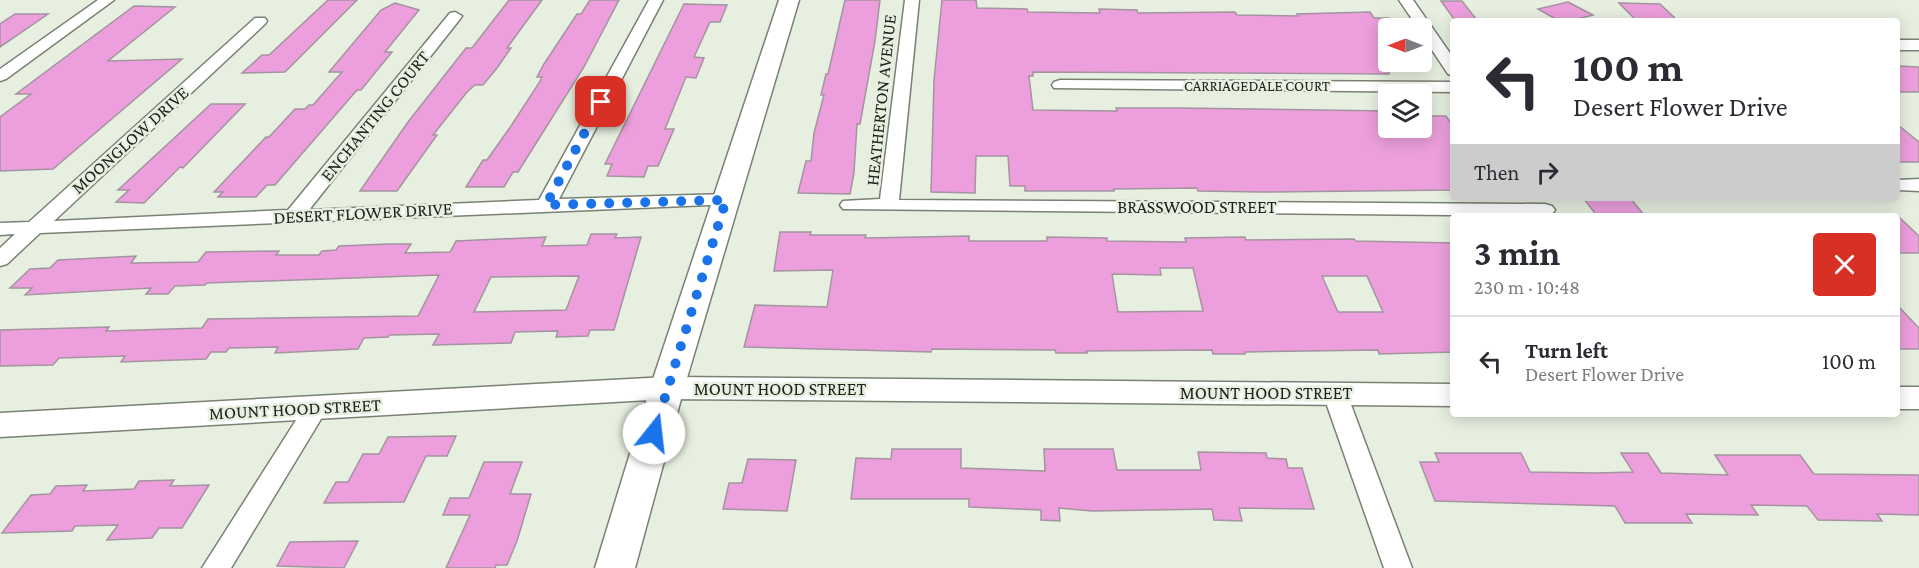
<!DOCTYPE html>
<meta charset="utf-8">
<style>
:root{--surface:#fff;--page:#f7f7f7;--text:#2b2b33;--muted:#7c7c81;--line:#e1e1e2}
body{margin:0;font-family:"Crimson Pro",serif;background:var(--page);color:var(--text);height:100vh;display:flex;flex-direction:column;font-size:22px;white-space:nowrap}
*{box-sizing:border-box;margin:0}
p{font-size:20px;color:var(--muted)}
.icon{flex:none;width:33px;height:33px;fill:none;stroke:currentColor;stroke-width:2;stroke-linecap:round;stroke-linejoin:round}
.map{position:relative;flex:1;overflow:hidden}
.drawer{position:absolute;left:1450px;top:213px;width:450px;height:204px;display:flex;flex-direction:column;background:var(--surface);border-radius:6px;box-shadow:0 3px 15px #0003}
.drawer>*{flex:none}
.hud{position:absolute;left:1450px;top:18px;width:450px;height:183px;border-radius:6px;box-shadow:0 3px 15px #0003;background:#fff;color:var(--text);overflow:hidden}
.needle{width:39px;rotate:270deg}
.fabs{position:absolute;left:1378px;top:18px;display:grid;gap:12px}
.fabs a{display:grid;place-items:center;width:54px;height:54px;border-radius:6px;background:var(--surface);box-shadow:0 3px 15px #0003;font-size:30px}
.pin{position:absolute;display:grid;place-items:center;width:51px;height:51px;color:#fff;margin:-26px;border-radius:12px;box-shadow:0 3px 9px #0006}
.me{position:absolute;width:66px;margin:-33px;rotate:16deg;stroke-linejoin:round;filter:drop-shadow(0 0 4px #0008)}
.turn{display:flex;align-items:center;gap:21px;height:126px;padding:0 24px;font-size:27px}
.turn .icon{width:78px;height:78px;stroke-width:2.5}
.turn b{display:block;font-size:42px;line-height:51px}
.then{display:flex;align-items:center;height:57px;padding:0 24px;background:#0003;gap:12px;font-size:22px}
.round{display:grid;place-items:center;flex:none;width:63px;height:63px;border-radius:6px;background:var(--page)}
.summary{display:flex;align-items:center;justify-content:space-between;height:102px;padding:0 24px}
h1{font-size:36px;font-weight:700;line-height:45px}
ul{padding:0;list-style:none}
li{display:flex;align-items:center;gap:18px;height:90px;padding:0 24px;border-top:2px solid var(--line)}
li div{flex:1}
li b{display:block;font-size:22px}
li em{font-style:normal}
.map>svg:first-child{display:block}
</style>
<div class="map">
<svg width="1919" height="568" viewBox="0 0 1919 568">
<rect width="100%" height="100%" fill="#e7f0e0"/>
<g fill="#ec9fdc" stroke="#a3949f" stroke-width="1.5" fill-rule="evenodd">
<polygon points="328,0 357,0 285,72 242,73 262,55 269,55"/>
<polygon points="509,0 542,0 507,48 511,48 497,68 483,85 475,85 467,92 433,135 437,135 397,191 360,191 408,122 466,48 472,48"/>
<polygon points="590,0 619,0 584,67 518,172 513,172 504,187 466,187 483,160 487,160 511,126 539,83 542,77 537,77 544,64 577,14 581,14"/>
<polygon points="845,0 880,0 875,41 860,124 857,124 854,173 850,194 798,193 806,161 811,161 814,133 824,95 821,95 826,74 828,74"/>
<polygon points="942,0 976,0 977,8 1027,9 1028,12 1100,13 1099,9 1137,10 1138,13 1235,12 1237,15 1298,16 1297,14 1370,12 1374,18 1389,18 1389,74 1033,72 1033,76 1029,76 1033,110 1117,111 1116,108 1180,108 1389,111 1389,128 1422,128 1422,116 1446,116 1454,127 1454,190 1262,192 1198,191 1197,188 1114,189 1114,191 1025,191 1025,186 1010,186 1008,156 976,156 975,193 931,192 934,80"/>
<polygon points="1441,1 1462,1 1476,19 1454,19"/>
<polygon points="1568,2 1593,15 1570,21 1559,21 1538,9"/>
<polygon points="395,3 419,10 385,52 392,52 361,90 357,90 275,185 267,185 256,197 218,197 223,192 214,192 266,137 269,137 295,109 305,109 309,105 313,105 342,72 329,72 381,10"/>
<polygon points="1619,3 1660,4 1678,21 1637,21"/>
<polygon points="684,4 727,5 720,22 710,22 694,57 704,58 696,78 686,77 665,129 674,129 658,166 648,166 644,177 607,176 612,164 605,164"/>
<polygon points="134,6 175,7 108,61 182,59 53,169 0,171 0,117 31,94 16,94"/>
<polygon points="15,14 48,14 0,47 0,24"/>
<polygon points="1898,66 1919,67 1919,92 1898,92"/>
<polygon points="211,104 245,104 183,168 180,167 144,203 116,202 129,190 118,190"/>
<polygon points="1898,125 1919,142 1919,162 1898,162"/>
<polygon points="1584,199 1631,199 1645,216 1597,216"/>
<polygon points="1898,216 1919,236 1919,253 1898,253"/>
<path d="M780,232H811L810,235H866L865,238L969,236V241H1047V237L1107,238V241L1186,242L1185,238L1245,237L1246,240L1354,239L1356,241L1454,243V352L1379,354L1378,350L1245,352V354H1213L1212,350L1086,351L1087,353H1056L1055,350L932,349L931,352L744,347L755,305L827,307L833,270L774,271ZM1160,268H1193L1203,311L1118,312L1112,274L1161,275ZM1322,276H1367L1383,312H1338Z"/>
<path d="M591,234H617L615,238L641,237L614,330H590L588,336L556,337L558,331L515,332L511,343L433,345L439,334L390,335L388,337L364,338L358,349L275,353L278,347L229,348L226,352H211L206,359L121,362L125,356L59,358L53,365L0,366V330L109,327L106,331L202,328L208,319L418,316L439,275L207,283L205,285L175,286L168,294H146L151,288L25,295L32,288H10L30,269L50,268L58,260L136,256L131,263L198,262L206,252L279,251L276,255H319L322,251L336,250L339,246L388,244H411L405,253L450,252L456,241L546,237L542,246L587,245ZM579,276L566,310L474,312L491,277Z"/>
<polygon points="1898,306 1919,328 1919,349 1898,349"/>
<polygon points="456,436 447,456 426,456 404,502 324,503 336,482 348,482 363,454 379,454 388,437"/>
<polygon points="892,449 961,449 961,468 1045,471 1044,449 1113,449 1117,470 1201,470 1198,452 1266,453 1267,458 1286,459 1288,468 1302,468 1314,509 1239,508 1242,521 1214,520 1212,509 1092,511 1059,508 1060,521 1041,520 1041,510 969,507 969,499 851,499 856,458 891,459"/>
<polygon points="1435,453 1521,453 1530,472 1597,473 1633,472 1621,453 1648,453 1661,473 1728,475 1715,455 1800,455 1814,474 1919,475 1919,515 1877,514 1882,521 1818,520 1807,506 1751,505 1758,515 1686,514 1692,523 1625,523 1615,506 1435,501 1420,462 1439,462"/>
<polygon points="748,459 796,460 787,511 723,509 729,483 742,483"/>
<polygon points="484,462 522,462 510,494 531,494 517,541 507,565 496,565 495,568 446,568 470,515 443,515 450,498 469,498"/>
<polygon points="174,480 170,486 209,485 182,528 159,528 152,538 107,540 118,525 75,526 72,531 2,533 31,495 50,494 56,486 87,485 83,491 134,489 139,481"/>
<polygon points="358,541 344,568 277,566 290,542"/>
</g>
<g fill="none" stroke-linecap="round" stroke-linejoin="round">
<defs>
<g id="minor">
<polygon points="98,0 114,0 6,79 0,81 0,69"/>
<polygon points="649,0 663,0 559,199 726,194 733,196 736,200 733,204 40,233 7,264 0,266 0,248 15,234 0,235 0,223 29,222 255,18 265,18 267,21 265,24 54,221 288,210 450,13 455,12 462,16 460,19 309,210 539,200"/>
<polygon points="905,0 919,0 899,200 1545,204 1552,206 1555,210 1552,214 1545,216 843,209 840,205 843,201 880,199"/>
<polygon points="1399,0 1413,0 1454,59 1454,76 1448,74 1422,35 1422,28 1418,28"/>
<rect x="1898" y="40" width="21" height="10"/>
<polygon points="1060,80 1454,82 1454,92 1054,88 1052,85 1054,82"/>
<polygon points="1919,179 1919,191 1898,190 1898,180"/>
<polygon points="1335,385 1343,388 1347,394 1412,568 1384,568 1323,394 1327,388"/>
<polygon points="315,400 323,403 327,409 231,568 202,568 307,403"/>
</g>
<g id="tertiary">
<polygon points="667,377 1454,384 1454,406 667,399 0,437 0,413"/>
<rect x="1898" y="387" width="21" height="22"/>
</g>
<polygon id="secondary" points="779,0 799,0 684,388 635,568 595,568 650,388"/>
</defs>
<use href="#minor" stroke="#7a8173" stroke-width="3"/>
<use href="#tertiary" stroke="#7a8173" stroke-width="3"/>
<use href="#secondary" stroke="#7a8173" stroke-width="3"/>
<use href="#minor" fill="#fff" fill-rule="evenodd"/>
<use href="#tertiary" fill="#fff" fill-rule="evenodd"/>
<use href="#secondary" fill="#fff" fill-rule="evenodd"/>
</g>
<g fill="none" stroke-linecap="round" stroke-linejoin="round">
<polyline stroke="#1a73e8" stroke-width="10" stroke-dasharray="0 18" points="601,102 546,205 726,200 654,433"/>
</g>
<g text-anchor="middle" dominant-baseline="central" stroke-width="5" stroke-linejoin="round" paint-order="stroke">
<g font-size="15" fill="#20231d" stroke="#e7f0e0">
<text x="1257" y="86">CARRIAGEDALE COURT</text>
</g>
<g font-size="18" fill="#20231d" stroke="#e7f0e0">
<text transform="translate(881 100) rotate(-84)">HEATHERTON AVENUE</text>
<text transform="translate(375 116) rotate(-51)">ENCHANTING COURT</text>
<text transform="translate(130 140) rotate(-42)">MOONGLOW DRIVE</text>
<text x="1197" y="207">BRASSWOOD STREET</text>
<text transform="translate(363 213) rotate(-3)">DESERT FLOWER DRIVE</text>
<text x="780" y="389">MOUNT HOOD STREET</text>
<text x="1266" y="393">MOUNT HOOD STREET</text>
<text transform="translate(295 409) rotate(-3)">MOUNT HOOD STREET</text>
</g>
</g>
</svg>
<div class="fabs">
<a><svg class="needle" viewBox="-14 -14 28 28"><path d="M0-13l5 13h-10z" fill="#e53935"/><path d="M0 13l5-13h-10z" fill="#7c7c81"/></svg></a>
<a><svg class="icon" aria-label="layers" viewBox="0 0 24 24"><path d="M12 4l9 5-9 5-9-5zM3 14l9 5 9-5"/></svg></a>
</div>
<div class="pin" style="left:601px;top:102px;background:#d93025"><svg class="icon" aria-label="arrive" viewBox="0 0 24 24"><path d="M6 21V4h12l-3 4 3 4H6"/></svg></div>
<svg class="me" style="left:654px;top:433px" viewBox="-20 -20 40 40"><circle r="19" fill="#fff"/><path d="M0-13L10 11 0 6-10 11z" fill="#1a73e8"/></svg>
<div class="hud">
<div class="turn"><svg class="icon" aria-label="left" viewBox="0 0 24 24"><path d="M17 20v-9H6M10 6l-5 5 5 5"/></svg><div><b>100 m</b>Desert Flower Drive</div></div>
<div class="then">Then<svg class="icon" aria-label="right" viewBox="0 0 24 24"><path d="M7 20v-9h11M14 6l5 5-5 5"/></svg></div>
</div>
<section class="drawer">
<div class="summary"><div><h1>3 min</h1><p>230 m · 10:48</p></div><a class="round" style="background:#d93025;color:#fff"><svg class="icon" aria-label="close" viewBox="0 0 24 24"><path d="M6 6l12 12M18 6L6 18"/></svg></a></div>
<ul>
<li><svg class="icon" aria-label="left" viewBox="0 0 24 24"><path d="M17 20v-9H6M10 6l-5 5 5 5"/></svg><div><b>Turn left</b><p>Desert Flower Drive</p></div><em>100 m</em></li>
</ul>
</section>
</div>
